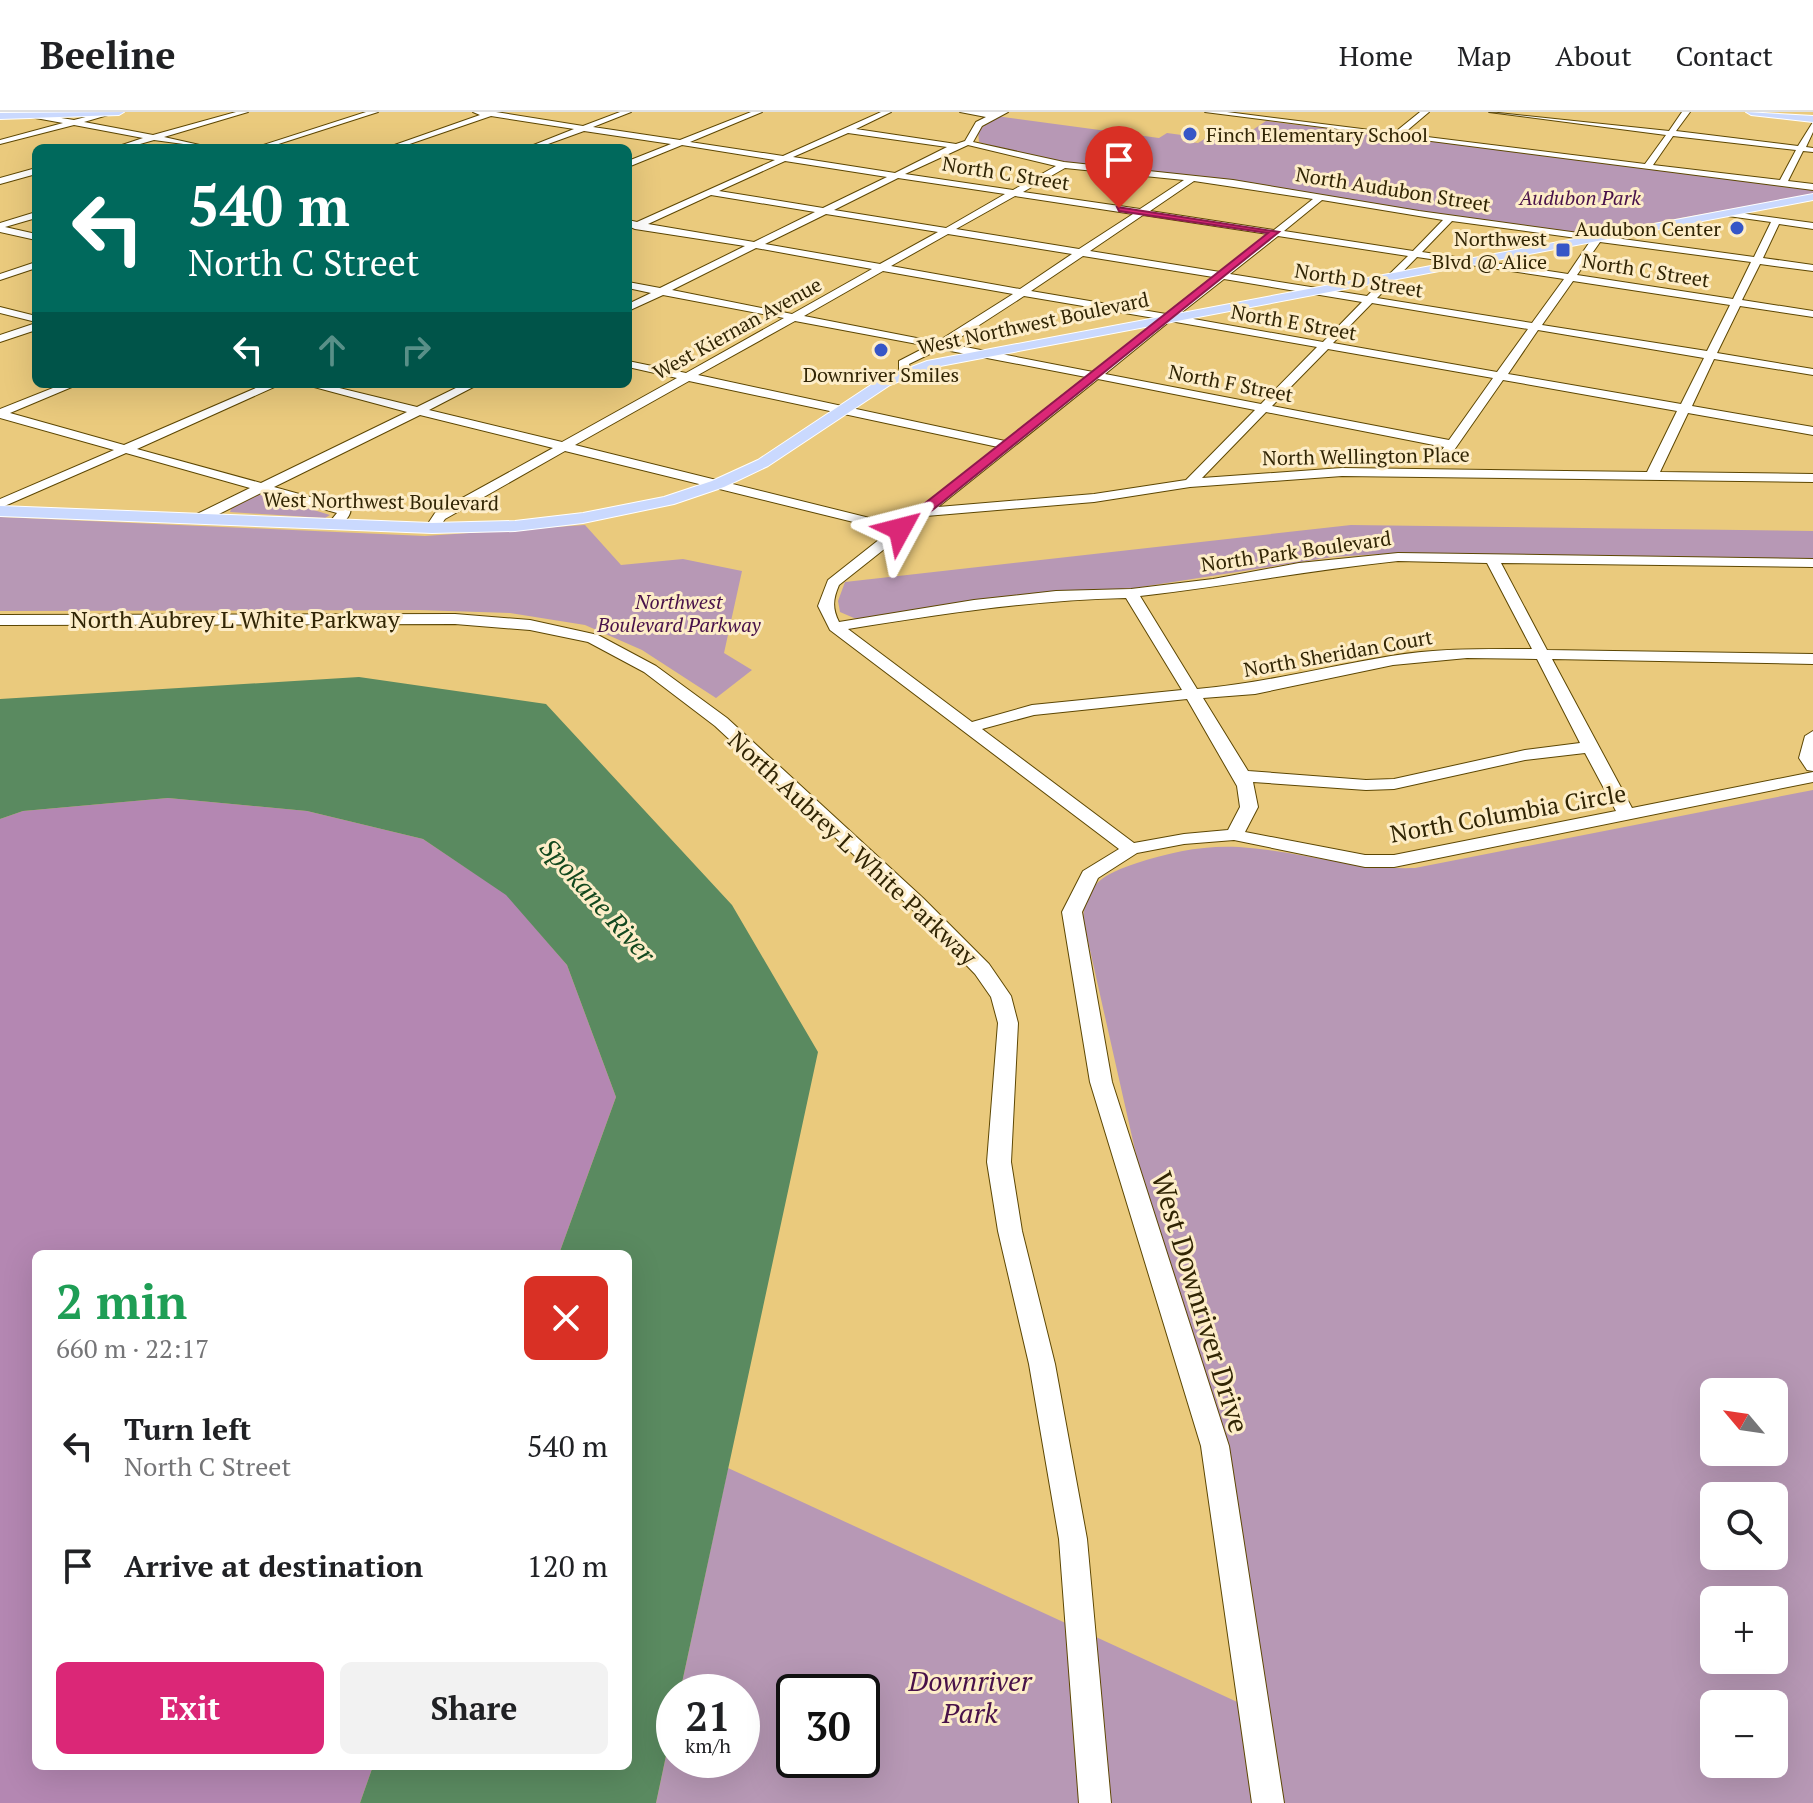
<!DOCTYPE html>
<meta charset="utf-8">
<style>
:root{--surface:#fff;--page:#f2f2f2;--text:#202124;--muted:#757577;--line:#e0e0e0;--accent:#db2777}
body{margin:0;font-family:"PT Serif",serif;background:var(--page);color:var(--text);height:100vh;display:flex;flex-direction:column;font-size:30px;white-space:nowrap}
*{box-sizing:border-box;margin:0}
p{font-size:26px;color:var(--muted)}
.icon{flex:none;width:44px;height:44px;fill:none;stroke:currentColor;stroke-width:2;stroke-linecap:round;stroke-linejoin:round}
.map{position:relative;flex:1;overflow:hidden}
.details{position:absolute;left:32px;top:1138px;width:600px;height:520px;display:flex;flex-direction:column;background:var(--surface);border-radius:12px;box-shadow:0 8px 32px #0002}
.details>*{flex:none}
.hud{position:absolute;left:32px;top:32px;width:600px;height:244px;border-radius:12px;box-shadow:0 8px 32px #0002;background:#00695c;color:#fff;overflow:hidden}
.needle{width:52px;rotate:299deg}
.tools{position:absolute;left:1700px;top:1266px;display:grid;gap:16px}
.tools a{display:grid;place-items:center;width:88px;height:88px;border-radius:12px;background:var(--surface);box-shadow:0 8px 32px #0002;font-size:40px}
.speed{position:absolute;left:656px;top:1562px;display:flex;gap:16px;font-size:40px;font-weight:700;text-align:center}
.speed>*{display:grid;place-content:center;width:104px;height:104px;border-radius:50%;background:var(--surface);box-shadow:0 8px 32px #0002;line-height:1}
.speed small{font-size:20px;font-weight:400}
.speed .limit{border:4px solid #111;border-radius:12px;background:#fff;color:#111}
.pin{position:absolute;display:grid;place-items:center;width:68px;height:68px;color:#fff;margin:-82px -34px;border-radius:50% 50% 50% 0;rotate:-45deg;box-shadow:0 0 8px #0007}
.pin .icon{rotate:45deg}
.me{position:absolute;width:88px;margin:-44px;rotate:52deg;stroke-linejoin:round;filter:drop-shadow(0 0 6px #0008)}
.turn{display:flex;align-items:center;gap:28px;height:168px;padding:0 24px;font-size:36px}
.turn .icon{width:104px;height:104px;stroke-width:2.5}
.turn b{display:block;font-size:56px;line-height:68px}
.lanes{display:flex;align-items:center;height:76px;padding:0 24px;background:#0003;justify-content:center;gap:40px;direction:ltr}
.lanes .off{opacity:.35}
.round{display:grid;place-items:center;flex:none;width:84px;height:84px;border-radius:12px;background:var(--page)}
.head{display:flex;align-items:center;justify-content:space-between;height:136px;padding:0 24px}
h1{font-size:48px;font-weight:700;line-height:60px;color:#1e9e55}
.button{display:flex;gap:16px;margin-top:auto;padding:16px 24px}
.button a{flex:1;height:92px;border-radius:12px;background:var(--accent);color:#fff;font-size:32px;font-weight:700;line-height:92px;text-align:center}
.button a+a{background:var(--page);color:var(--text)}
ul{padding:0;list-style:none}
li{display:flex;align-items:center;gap:24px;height:120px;padding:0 24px}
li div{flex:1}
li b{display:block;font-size:30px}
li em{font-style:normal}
header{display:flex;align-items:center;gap:48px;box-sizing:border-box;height:112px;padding:0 40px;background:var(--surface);border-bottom:2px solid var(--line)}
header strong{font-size:38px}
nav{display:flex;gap:44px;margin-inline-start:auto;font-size:28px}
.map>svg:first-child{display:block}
</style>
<header>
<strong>Beeline</strong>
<nav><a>Home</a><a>Map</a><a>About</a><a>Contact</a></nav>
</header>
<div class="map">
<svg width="1813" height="1691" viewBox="0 0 1813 1691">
<rect width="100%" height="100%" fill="#eaca7d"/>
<g fill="#b798b5" fill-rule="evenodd">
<polygon points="996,4 1159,26 1167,21 1189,24 1182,29 1198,31 1214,21 1242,25 1266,9 1813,77 1813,82 1587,123 1452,105 1285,77 1050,50 979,30 978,19"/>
<polygon points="256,383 265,383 330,403 325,406 230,400 232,395"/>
<polygon points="0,405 425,424 585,413 621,453 683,447 742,459 724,541 752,558 716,586 642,538 585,513 510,501 419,498 0,499"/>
<polygon points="1351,413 1813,419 1813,447 1396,441 1333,445 1135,476 987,486 865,507 854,506 840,500 838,489 845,470"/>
<path d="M1813,678V1691H1282L1083,807C1086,770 1105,762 1137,751C1170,740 1204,733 1239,735C1300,739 1353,758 1415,756ZM1714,1280H1774V1340H1714ZM1714,1384H1774V1444H1714ZM1714,1488H1774V1548H1714ZM1714,1592H1774V1652H1714Z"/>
<path d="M728,1356L1246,1594L1256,1691H656L674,1606V1648H742V1580H680ZM794,1580H862V1648H794Z"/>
</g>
<polygon fill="#b487b2" points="168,686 307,699 423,727 507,783 567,853 616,985 559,1142 36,1142 36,1654 373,1654 360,1691 0,1691 0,707 23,699"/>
<polygon fill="#5a8a60" points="359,565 546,592 732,793 818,940 680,1580 674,1580 674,1606 656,1691 360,1691 373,1654 628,1654 628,1142 559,1142 616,985 567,853 506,783 423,727 307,699 168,686 23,699 0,707 0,587"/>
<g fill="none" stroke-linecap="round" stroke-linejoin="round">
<defs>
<g id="minor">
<polygon points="105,0 118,0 84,10 153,23 236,0 248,0 164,25 213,36 154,28 126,36 113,36 143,26 74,13 0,32 0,28 63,11 30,5 30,1 74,8"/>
<polygon points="366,0 378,0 266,36 254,36"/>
<path d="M473,0H496L583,14L620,0H631L593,15L680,28L751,0H762L690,30L783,44L881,0H891L856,17L956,32L965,29L976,10L986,5L960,0H1008L982,14L973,30L1064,50L1233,68L1419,99L1754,145L1771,110L1728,104L1725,99L1813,111V117L1779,112L1763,146L1813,153V159L1760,152L1742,188L1813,199V205L1740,194L1717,241L1813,257V263L1714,247L1692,294L1813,315V323L1688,301L1660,360L1813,362V370L1342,364L1190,375L1094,390L926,404L839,473C833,487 832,496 839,510L974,488L1056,479L1131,477L1213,467L1299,451L1398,441L1813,447V455L1501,451L1547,538L1813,542V552L1552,547L1632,696L1813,660V670L1394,755H1365L1234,728L1184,732L1137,741L1098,766L1082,800L1112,970L1229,1334L1284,1691H1252L1201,1334L1090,970L1062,800L1083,759L1119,737L830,518L818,494L828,468L890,419L565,339L445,407L437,419L432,420L425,416L435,401L553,336L420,303L274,375L350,396C353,402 342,414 335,416L328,412L337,401L263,380L205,409H195V403L250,376L126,341L0,396V387L114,338L0,306V297L63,272H79L10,301L124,333L265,272H281L137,337L261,371L407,300L303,272H323L417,295L464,272H479L429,298L562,330L677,266L628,255V249L686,261L784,206L663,183L628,199V192L651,181L628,176V170L660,176L745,134L635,117L628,114V108L637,110L775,48L682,33L628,55V49L671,32L584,19L537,36H526L574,17L491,4L398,36H386L480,3ZM848,21L947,35L895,61L793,45ZM968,33L1056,54L1013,78L905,62ZM785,49L887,65L823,96L719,79ZM1065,56L1184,68L1140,97L1023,80ZM898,66L1005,82L946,116L834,98ZM1194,69L1313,87L1274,118L1150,99ZM711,83L815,100L754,130L648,112ZM1015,84L1133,102L1079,137L956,117ZM1322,88L1443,108L1413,139L1284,119ZM826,102L938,120L880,152L765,132ZM1143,103L1268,122L1220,160L1090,139ZM1452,109L1591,128L1568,162L1422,140ZM948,122L1072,142L1020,177L891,154ZM1278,124L1408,144L1367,184L1230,162ZM1600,130L1751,150L1733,187L1577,163ZM756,136L872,157L792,202L672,178ZM1083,144L1213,165L1166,202L1031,179ZM1417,145L1564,167L1532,211L1377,186ZM883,159L1013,182L937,230L804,204ZM1224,167L1362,190L1323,230L1177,204ZM1573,169L1730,193L1707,239L1542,213ZM1024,184L1160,207L1093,260L950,232ZM1372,191L1528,217L1497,260L1333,231ZM795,209L928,234L899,249V260L905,263L911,260L909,252L940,237L1086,265L1005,329L698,263ZM1170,209L1317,235L1261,292L1105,262ZM1538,218L1704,246L1681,292L1508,262ZM1328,237L1493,266L1449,328L1272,294ZM1098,267L1255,298L1186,368L1094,382L938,395ZM1503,268L1677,299L1647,360L1342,356L1202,366L1266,300L1444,335L1440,341L1450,344ZM689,269L998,335L898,413L575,333ZM1398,449L1487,451L1532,537C1485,537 1437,536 1391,544C1325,555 1264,571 1197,577L1140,484C1227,474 1311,458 1398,449ZM1126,486L1182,578L1032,593L972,610L848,517C941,502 1032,488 1126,486ZM1467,546L1537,547L1580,631L1525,638L1394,667L1366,668L1248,659L1203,586L1255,582L1393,553ZM1187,587L1237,674L1240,695L1228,718L1184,722L1134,731L982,617L1034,603ZM1585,641L1616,699L1394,743H1365L1245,720L1258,695L1253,670L1366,678L1394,677L1525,648Z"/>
<path d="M1205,0H1227L1394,21L1420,0H1429L1403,22L1645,52L1666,23L1489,0L1669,19L1682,0H1690L1676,19L1798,34L1813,10V20L1806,35L1813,36V40L1803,39L1788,69L1813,72V78ZM1673,24L1796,38L1780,68L1653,53Z"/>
<polygon points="36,56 36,62 0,72 0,66"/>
<polygon points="36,100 36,106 5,115 36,122 36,128 0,120 0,111"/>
<polygon points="36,150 36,156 0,168 0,162"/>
<polygon points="0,195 36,204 36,210 0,201"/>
<polygon points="36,211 36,218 0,230 0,223"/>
<polygon points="455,502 530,508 598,523 656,554 727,606 923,786 989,852 1011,884 1018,911 1011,1050 1022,1119 1055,1252 1087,1427 1111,1691 1079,1691 1059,1427 1029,1252 998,1119 987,1050 998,911 991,885 975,862 909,794 715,614 644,560 588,530 530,518 455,512 0,513 0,503"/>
<polygon points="1813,619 1813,659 1807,658 1799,646 1805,624"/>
</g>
<g id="major">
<polygon points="124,0 119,3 0,7 0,1"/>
<polygon points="1746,0 1813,4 1813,10 1751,3"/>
<polygon points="1813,82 1813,88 935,255 890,273 768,354 724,375 674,392 583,411 515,419 432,421 0,404 0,394 432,411 515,409 583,401 664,385 712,369 758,348 880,267 927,249"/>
</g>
</defs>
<use href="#minor" stroke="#5d4703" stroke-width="2"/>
<use href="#major" stroke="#fff" stroke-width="2"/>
<use href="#minor" fill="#fff" fill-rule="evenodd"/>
<use href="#major" fill="#cad9fe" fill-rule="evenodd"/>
</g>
<polygon fill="#db2777" stroke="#8e194d" stroke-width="2" points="1117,95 1279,120 905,420 896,420 896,414 1268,121 1119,99"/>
<g fill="#3656c7" stroke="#fdedc8" stroke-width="3">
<circle cx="1190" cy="22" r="8"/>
<circle cx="1737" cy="116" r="8"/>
<rect x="1555" y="130" width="16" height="16" rx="4"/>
<circle cx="881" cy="238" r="8"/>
</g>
<g text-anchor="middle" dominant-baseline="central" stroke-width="6" stroke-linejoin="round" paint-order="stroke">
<g font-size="20" fill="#312504" stroke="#fdedc8" text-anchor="end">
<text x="1206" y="22" text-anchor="start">Finch Elementary School</text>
<text x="1721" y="116">Audubon Center</text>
<text x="1547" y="126">Northwest<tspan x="1547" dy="23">Blvd @ Alice</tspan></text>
<text x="881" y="262" text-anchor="middle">Downriver Smiles</text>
</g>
<g font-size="20" fill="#312504" stroke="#fdedc8">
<text transform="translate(1006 61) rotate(9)">North C Street</text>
<text transform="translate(1393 77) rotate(9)">North Audubon Street</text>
<text transform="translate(1646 158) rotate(9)">North C Street</text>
<text transform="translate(1359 168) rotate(9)">North D Street</text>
<text transform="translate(1294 210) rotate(10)">North E Street</text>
<text transform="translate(1033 211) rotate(-12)">West Northwest Boulevard</text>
<text transform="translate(737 216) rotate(-29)">West Kiernan Avenue</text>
<text transform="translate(1231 271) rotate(11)">North F Street</text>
<text transform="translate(1366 344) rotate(-1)">North Wellington Place</text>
<text transform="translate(381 389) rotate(1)">West Northwest Boulevard</text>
<text transform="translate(1296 439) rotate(-8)">North Park Boulevard</text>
<text transform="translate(1338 541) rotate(-10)">North Sheridan Court</text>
</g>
<g font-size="20" font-style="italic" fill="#481149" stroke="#fdedc8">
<text x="1580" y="85">Audubon Park</text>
<text x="679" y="489">Northwest<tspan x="679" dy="23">Boulevard Parkway</tspan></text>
</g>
<g font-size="24" fill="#312504" stroke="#fdedc8">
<text x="235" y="507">North Aubrey L White Parkway</text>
<text transform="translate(1508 701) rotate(-10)">North Columbia Circle</text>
<text transform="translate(853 736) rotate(43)">North Aubrey L White Parkway</text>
</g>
<g font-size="26" font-style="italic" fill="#12481e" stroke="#fdedc8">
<text transform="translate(598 788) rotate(48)">Spokane River</text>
</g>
<g font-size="28" fill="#312504" stroke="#fdedc8">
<text transform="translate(1201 1190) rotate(73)">West Downriver Drive</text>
</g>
<g font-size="28" font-style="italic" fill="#481149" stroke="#fdedc8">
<text x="970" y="1568">Downriver<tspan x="970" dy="32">Park</tspan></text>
</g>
</g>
</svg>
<div class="tools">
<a><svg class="needle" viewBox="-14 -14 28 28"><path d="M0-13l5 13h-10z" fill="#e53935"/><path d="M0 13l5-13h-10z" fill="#757577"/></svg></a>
<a><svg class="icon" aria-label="search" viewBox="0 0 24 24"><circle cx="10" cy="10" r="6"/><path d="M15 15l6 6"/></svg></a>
<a>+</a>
<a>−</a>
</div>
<div class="speed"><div>21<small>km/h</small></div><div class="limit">30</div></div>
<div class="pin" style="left:1119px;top:96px;background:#d93025"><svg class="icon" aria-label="arrive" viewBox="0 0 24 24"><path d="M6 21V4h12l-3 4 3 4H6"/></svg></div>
<svg class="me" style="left:900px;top:417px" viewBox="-20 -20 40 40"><path d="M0-17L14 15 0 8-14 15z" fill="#db2777" stroke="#fff" stroke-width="4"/></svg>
<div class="hud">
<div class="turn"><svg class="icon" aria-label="left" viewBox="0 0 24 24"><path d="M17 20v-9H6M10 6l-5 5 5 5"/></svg><div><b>540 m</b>North C Street</div></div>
<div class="lanes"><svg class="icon" aria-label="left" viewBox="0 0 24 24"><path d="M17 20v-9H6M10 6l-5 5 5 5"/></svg><svg class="icon off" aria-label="ahead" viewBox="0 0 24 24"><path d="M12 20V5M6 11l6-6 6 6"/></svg><svg class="icon off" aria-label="right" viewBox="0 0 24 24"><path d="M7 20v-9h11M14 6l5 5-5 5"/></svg></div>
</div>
<section class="details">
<div class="head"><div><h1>2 min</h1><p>660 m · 22:17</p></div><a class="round" style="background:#d93025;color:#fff"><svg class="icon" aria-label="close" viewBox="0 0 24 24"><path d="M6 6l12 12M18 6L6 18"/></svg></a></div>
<ul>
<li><svg class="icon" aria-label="left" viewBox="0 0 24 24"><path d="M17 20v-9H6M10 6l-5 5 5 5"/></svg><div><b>Turn left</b><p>North C Street</p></div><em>540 m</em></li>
<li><svg class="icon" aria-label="arrive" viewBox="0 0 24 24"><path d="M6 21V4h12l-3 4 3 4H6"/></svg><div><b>Arrive at destination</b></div><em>120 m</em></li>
</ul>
<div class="button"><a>Exit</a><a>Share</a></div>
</section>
</div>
